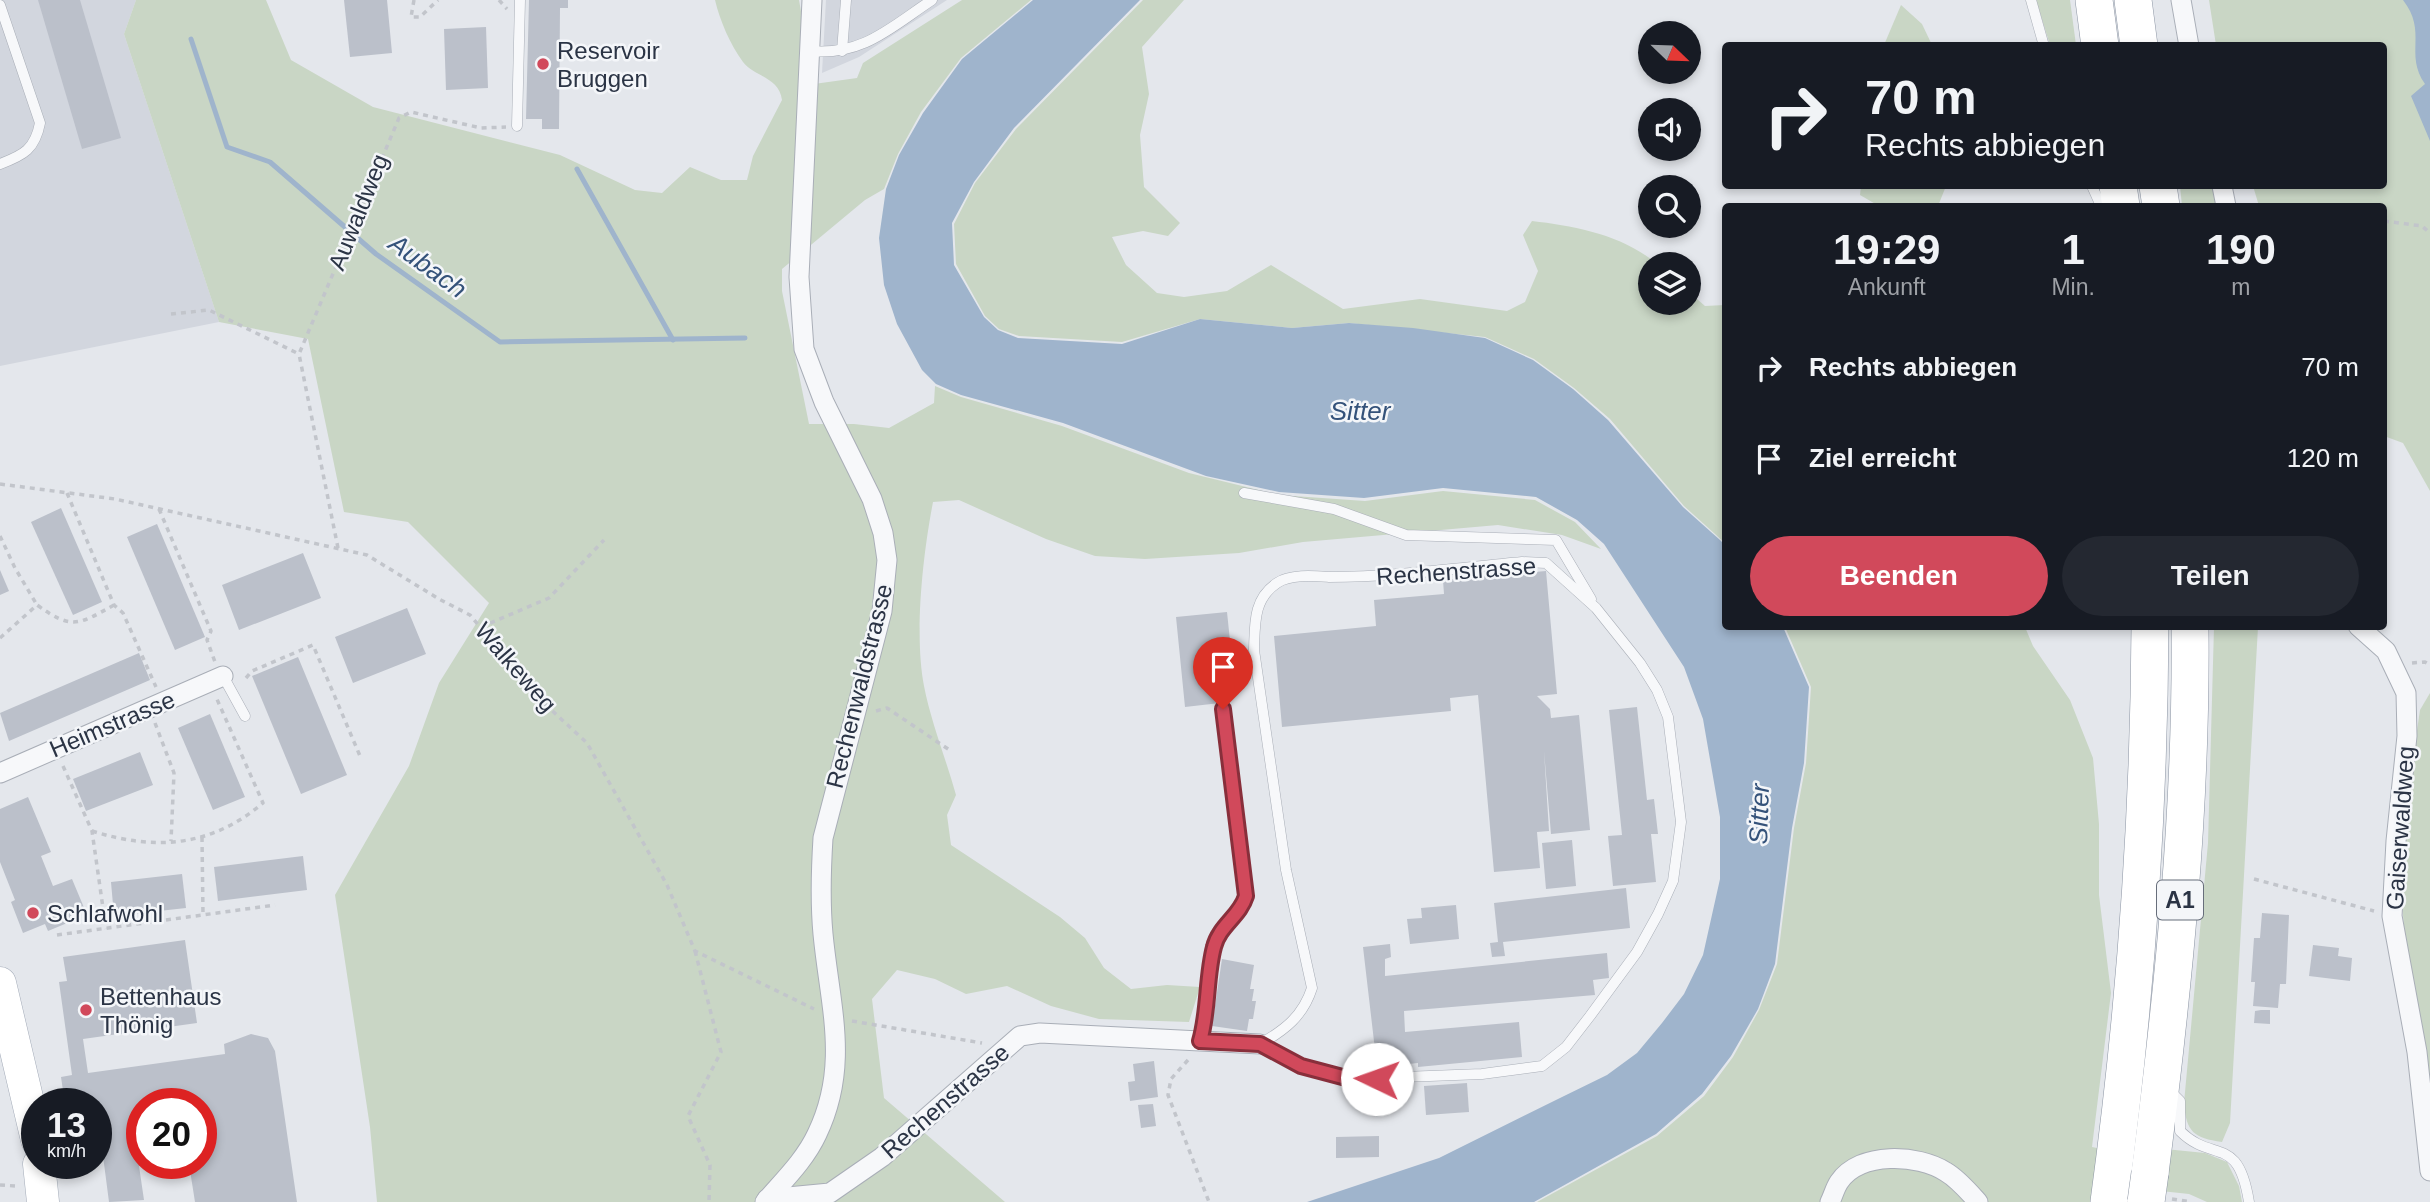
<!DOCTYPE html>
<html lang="de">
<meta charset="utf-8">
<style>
:root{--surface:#171b24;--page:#242831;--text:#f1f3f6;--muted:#9ea1a6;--accent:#d1495b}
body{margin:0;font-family:Helvetica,sans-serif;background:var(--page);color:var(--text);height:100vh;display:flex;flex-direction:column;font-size:26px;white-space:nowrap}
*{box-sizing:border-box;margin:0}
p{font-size:23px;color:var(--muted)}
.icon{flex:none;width:38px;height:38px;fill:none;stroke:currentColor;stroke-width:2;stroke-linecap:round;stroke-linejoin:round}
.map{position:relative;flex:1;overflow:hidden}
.side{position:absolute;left:1722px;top:203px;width:665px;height:427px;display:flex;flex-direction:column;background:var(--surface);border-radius:7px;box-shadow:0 4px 10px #0003}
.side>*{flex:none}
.guide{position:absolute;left:1722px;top:42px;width:665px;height:147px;border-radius:7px;box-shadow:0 4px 10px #0003;background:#171b24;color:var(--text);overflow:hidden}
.needle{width:46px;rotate:113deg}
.tools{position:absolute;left:1638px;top:21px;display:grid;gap:14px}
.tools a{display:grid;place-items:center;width:63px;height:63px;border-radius:50%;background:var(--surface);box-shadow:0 4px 10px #0003;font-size:35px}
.speed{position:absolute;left:21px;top:1088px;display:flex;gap:14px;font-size:35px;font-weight:700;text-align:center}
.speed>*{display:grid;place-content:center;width:91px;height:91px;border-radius:50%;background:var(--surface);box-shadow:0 4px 10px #0003;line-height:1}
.speed small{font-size:18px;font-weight:400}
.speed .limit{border:10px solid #d22;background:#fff;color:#111}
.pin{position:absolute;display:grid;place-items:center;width:60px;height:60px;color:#fff;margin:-72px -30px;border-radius:50% 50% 50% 0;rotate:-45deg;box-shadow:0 0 7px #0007}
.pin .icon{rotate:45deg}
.me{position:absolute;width:77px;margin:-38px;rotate:273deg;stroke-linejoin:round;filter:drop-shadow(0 0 5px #0008)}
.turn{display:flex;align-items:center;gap:24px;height:147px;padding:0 28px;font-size:32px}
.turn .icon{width:91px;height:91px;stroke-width:2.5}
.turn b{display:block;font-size:49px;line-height:60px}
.eta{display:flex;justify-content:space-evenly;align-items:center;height:119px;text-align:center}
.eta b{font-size:42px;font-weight:700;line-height:49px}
.primary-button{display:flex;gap:14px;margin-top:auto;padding:14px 28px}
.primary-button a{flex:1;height:80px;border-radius:42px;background:var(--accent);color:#fff;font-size:28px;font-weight:700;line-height:80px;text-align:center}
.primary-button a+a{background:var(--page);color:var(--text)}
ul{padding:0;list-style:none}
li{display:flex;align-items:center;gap:21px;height:91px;padding:0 28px}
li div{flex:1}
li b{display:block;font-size:26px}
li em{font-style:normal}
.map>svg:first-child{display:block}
</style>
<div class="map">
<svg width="2430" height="1202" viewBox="0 0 2430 1202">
<rect width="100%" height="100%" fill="#e4e7ec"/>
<g fill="#d2d6de">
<polygon points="0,0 136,0 124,34 219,322 0,366"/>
<polygon points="826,0 947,0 859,57 822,73"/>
</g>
<g fill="#c9d6c5">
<path d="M136,0H266L291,60L373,107L560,155L635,190L662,193L690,167L721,180H747L753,156L782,100C779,77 755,77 743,62C730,44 720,21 715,0H799L814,84L857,78L863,63L962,0H1031L961,58L921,112L898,154L884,189L865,200L782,269V291L809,424H854L889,428L934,403L935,386L961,397L1062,426L1189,473L1279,495L1365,501L1443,491L1535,500L1575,522L1601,549L1562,535L1498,525L1303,542L1239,553L1145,559L1095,556L1046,539L959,500L933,502C923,554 914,634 924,686C931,722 946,759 956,795L947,815L951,845L1060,917L1085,938L1104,968L1131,989L1167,985L1200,987L1189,1022L1099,1019L1051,1006L1007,986L966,994L935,979L897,970L872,999L884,1098L1005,1202H377L370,1127L335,895L409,766L439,683L489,603L408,522L344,512L308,339L219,322L124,34Z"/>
<path d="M1143,0H1184L1142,47L1149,94L1140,135L1144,187L1180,223L1168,236L1143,231L1112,237L1126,265L1157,293L1184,297L1227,291L1271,265L1343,309L1420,299L1507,311L1525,302L1538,271L1523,235L1532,221C1575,226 1623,235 1657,264H1650V303H1689V292L1705,306L1725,305V543L1684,506L1610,419L1574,388L1534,359L1485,337L1349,323L1292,328L1200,319L1122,342L1019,336L999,329L985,316L956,264L954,224L975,183L1016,129Z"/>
<polygon points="2036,0 2070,0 2076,45 2050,45"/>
<polygon points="2209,0 2430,0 2430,491 2403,443 2384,436 2384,206 2259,206 2253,186 2384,186 2384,46 2216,45"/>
<polygon points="1901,5 1922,24 1932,45 1884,45"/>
<polygon points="1861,186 1946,186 1938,206 1879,206 1860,195"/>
<polygon points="2180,186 2216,186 2220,206 2182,206"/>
<polygon points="1785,627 2025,627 2033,646 2070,700 2093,758 2099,824 2099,895 2111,993 2092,1147 2097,1148 2102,1175 2098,1202 1537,1202 1657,1136 1704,1096 1733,1057 1759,1010 1777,964 1794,828 1806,763 1811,687"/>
<path d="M2214,627H2258L2230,1123L2222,1142C2194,1138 2186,1132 2184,1103L2208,843Z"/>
<polygon points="2430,693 2430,1106 2409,980 2401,894 2407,798 2420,710"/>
<polygon points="2165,1149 2205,1153 2227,1162 2239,1186 2242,1202 2207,1202 2189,1194 2161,1191"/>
</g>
<g fill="#9fb4cc">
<polygon points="1033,0 1140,0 1014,128 974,182 952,223 954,265 984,317 998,330 1018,338 1122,344 1200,319 1292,328 1349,323 1413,328 1485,338 1533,360 1573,389 1608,420 1683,507 1720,540 1725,545 1726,626 1783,627 1809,687 1804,763 1792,828 1775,964 1758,1009 1731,1056 1702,1094 1656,1134 1534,1202 1307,1202 1439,1158 1560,1098 1607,1075 1637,1053 1662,1023 1684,994 1703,955 1720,879 1720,817 1703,719 1684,667 1604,544 1577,520 1536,497 1443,488 1364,498 1279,492 1206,476 1063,423 961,395 936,384 922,370 897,324 884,285 879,238 886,189 899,155 923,113 962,59"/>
<path d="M2403,0H2430V141L2411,96L2425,84C2404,54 2428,32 2403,0Z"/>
</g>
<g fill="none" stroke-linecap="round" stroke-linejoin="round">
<g stroke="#9fb4cc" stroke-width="5">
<polyline points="191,39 227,147 270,162 376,254 500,342 745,338"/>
<polyline points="577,169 673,340"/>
</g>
</g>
<g fill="#bbc0ca">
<polygon points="38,0 80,0 121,138 82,149"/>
<polygon points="344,0 387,0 392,53 350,57"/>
<polygon points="529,0 568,0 568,8 560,8 559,129 542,129 542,119 526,119"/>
<polygon points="486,27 488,88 446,90 444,29"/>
<polygon points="61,508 102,602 73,615 31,522"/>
<polygon points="157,524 205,637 175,650 127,537"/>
<polygon points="303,553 321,598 239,630 222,585"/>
<polygon points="0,570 9,591 0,595"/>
<polygon points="1546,571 1557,694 1537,696 1550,709 1551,718 1579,715 1590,830 1551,834 1544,751 1549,831 1537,832 1540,868 1494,872 1478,695 1450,698 1451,711 1282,727 1274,636 1376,626 1374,600 1444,594 1443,580"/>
<polygon points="407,608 426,654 353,683 335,637"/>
<polygon points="1227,612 1234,679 1218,680 1220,703 1185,707 1176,617"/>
<polygon points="139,653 150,680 9,741 0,713"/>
<polygon points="298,657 347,775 301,794 252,676"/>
<polygon points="1637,707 1647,800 1654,799 1658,834 1651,834 1656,882 1613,886 1608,836 1622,835 1609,710"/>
<polygon points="210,714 245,797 213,810 178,728"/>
<polygon points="140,752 153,785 86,811 73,779"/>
<polygon points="28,797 51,852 41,856 53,886 72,879 85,910 70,916 72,921 48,931 45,924 23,933 11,902 15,900 0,862 0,809"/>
<polygon points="1572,840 1576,886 1546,889 1542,843"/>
<polygon points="303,856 307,890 218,901 214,867"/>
<polygon points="182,874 186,908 114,916 111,882"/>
<polygon points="1626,888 1630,928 1503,942 1505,956 1492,957 1490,943 1498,942 1494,903"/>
<polygon points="1456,905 1459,939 1410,944 1407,919 1422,918 1421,908"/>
<polygon points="2262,913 2289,915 2286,984 2280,984 2278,1008 2253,1006 2255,982 2251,982 2254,938 2260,938"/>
<polygon points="185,940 197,1023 83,1039 88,1073 225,1054 224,1044 251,1034 268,1038 275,1051 297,1202 195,1202 189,1164 201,1164 201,1104 142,1104 142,1166 139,1166 144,1200 109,1202 103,1156 96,1157 96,1104 65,1104 61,1077 72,1075 59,982 67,981 63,957"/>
<polygon points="1390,944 1391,957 1385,959 1385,976 1607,953 1609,978 1593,980 1595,995 1404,1011 1405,1032 1519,1022 1522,1057 1418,1067 1418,1063 1377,1067 1363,947"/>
<polygon points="2313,945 2339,948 2338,956 2352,958 2350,981 2309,976"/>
<polygon points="1222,959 1254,965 1250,989 1254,989 1252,1001 1256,1001 1253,1019 1249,1019 1247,1031 1212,1026"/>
<polygon points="2261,1010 2270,1010 2270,1024 2254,1023 2255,1011"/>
<polygon points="1154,1061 1158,1097 1130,1101 1128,1082 1135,1081 1133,1064"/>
<polygon points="1467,1083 1469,1112 1426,1115 1424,1086"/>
<polygon points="1153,1104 1156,1126 1141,1128 1138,1105"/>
<polygon points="1379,1136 1379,1157 1336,1158 1336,1137"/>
</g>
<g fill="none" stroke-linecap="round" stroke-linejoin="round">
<defs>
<g id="service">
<polyline points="2031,0 2044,46"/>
<path d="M0,5L40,123C35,149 24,155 0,164"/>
<path d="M810,51C863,56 891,27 932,0"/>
<polyline points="842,51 846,0"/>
<polyline points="517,126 520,0"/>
<polyline points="2092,186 2101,206"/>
<polyline points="1244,493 1334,509 1406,535 1556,540 1591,599"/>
<path d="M1522,562L1546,563L1596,608L1640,663L1657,690L1668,717L1681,822L1673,881L1658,914L1637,952L1590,1016L1566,1047L1542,1066L1482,1074L1350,1079L1301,1066L1260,1044C1285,1030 1303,1016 1312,988L1286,870L1254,650C1255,624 1253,599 1277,583C1290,574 1314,576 1329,577C1393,577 1458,568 1522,562Z"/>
<polyline points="223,676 245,716"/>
<path d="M1200,1041C1209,1010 1206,977 1214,947C1219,926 1240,916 1246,896L1223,709"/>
<path d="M2169,1090L2180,1101V1131C2213,1164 2238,1133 2249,1202"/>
</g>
<g id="minor">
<polyline points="2181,0 2189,46"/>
<polyline points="2222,186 2226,206"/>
<polyline points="2358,626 2386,651 2406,693 2407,736 2396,841 2392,916 2417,1052 2430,1171"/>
<polyline points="0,773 223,676"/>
<polyline points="767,1199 830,1193 882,1157 1020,1036 1040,1033 1260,1044"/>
<path d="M765,1202C783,1181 805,1160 817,1134C850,1065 830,1007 823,934C820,902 821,870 823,838L882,611L887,560L883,533L872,499L824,402L804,349L799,277L812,0"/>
<path d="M1830,1202C1833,1196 1835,1188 1839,1182C1860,1151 1918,1154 1946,1172C1958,1179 1969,1192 1978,1202"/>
</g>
<g id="primary">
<polyline points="0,983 37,1140"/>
<polyline points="39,1164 43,1202"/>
</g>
<g id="motorway">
<polyline points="2094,0 2100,46"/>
<polyline points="2133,0 2139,46"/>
<polyline points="2118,186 2121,206"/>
<polyline points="2158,186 2161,206"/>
<path d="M2150,1173C2173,992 2192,810 2190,626"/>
<path d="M2109,1202C2135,1011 2149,820 2150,626"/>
</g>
</defs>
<use href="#service" stroke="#a9aeb7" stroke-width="11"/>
<use href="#minor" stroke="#a9aeb7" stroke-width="21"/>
<use href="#primary" stroke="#a3abb8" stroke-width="33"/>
<use href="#motorway" stroke="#8b94a3" stroke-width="38"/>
<g stroke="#c2c5cb" stroke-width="3.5" stroke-dasharray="5 5" stroke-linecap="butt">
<polyline points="414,0 411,17 420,17 438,0"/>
<polyline points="499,0 507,9"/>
<polyline points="2384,221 2422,226 2430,233"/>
<polyline points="171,314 209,310 299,354"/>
<polyline points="0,484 115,499 367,555 439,599 470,615 546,705 587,743 667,885 695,951 814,1009"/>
<polyline points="67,493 114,605 123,613 156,687"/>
<polyline points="159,509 211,631 207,640 215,662"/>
<polyline points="0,536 15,568 37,605"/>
<polyline points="338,548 299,354 399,118 411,112 481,128 506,127"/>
<polyline points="481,627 549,598 604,540"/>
<path d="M0,638L37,605C72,630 78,625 114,605"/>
<polyline points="2412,663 2425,662 2430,665"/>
<polyline points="246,678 252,671 313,645 360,756"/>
<polyline points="876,711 887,708 951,751"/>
<polyline points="155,723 174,773 171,841"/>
<polyline points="63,766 92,831 106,929"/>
<path d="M92,831C155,851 211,847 263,803L216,697"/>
<polyline points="202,837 203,915"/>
<polyline points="2254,879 2374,911"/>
<polyline points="57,935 275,905"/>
<polyline points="695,951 721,1052 688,1116 710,1165 709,1202"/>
<polyline points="852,1021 982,1043"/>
<polyline points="1188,1060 1171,1079 1168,1095 1209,1202"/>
<polyline points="0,1185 16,1186"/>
<polyline points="2172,1199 2191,1202"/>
</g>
<use href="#service" stroke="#f7f8fa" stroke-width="10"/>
<use href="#minor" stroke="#f7f8fa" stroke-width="19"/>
<use href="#primary" stroke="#fff" stroke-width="32"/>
<use href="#motorway" stroke="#fff" stroke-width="37"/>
<defs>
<polyline id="motorway-bridge" points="2146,1202 2150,1173"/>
</defs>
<use href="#motorway-bridge" stroke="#8b94a3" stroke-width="38" stroke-linecap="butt"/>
<use href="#motorway-bridge" stroke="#fff" stroke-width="37"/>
</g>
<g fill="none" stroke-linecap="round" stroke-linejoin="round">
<defs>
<path id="route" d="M1223,709L1246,896C1240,916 1219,926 1214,947C1206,977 1209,1010 1200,1041L1260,1044L1301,1066L1350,1079H1377"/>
</defs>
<use href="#route" stroke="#882f3b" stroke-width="18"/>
<use href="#route" stroke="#d1495b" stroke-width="12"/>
</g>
<g fill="#d1495b" stroke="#f4f6f9" stroke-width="2.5">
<circle cx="543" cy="64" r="7"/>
<circle cx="33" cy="913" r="7"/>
<circle cx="86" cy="1010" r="7"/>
</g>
<g text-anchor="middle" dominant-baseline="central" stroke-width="5" stroke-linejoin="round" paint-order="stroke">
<rect fill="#f4f6f9" stroke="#676e7b" stroke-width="2" x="2157" y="880.5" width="46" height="39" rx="5"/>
<g font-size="23" font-weight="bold" fill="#2b3445">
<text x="2180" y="900">A1</text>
</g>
<g font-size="24" fill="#2b3445" stroke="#f4f6f9" text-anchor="start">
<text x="557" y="50">Reservoir<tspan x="557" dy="28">Bruggen</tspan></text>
<text x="47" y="913">Schlafwohl</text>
<text x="100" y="996">Bettenhaus<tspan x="100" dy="28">Thönig</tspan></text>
</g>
<g font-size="24" fill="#2b3445" stroke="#f4f6f9">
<text transform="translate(358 212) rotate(-68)">Auwaldweg</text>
<text transform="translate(1456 571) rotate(-4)">Rechenstrasse</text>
<text transform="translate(516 667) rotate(49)">Walkeweg</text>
<text transform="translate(859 686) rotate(-76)">Rechenwaldstrasse</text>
<text transform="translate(112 724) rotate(-23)">Heimstrasse</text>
<text transform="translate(2400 828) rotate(-86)">Gaiserwaldweg</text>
<text transform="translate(945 1101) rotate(-41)">Rechenstrasse</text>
</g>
<g font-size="26" font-style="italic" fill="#34527a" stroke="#f4f6f9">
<text transform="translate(428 266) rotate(36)">Aubach</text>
<text x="1360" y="411">Sitter</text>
<text transform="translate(1759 814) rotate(-88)">Sitter</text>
</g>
</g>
</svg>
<div class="tools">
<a><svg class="needle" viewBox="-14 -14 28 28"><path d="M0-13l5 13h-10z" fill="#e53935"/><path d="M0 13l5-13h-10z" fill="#9ea1a6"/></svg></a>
<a><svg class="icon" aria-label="sound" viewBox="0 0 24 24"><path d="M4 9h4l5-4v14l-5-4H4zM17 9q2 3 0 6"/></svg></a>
<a><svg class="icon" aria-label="search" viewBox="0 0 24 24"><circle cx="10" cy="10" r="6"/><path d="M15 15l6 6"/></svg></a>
<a><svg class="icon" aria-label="layers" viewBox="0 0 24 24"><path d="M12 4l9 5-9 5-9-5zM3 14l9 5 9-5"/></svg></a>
</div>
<div class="speed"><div>13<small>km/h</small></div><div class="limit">20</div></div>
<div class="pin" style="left:1223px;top:709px;background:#d93025"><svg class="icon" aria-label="arrive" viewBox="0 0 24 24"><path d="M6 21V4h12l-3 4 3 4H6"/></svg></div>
<svg class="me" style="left:1377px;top:1079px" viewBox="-20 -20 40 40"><circle r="19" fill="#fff"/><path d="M0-13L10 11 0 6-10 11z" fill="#d1495b"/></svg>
<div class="guide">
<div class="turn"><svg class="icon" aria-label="right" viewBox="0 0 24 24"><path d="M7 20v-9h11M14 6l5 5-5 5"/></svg><div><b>70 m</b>Rechts abbiegen</div></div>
</div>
<section class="side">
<div class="eta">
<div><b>19:29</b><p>Ankunft</p></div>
<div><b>1</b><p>Min.</p></div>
<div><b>190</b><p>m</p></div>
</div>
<ul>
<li><svg class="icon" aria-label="right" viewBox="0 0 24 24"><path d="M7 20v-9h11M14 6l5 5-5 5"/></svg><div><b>Rechts abbiegen</b></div><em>70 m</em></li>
<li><svg class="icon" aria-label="arrive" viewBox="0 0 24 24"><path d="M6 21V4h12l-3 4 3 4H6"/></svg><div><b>Ziel erreicht</b></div><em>120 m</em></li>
</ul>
<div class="primary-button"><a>Beenden</a><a>Teilen</a></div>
</section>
</div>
